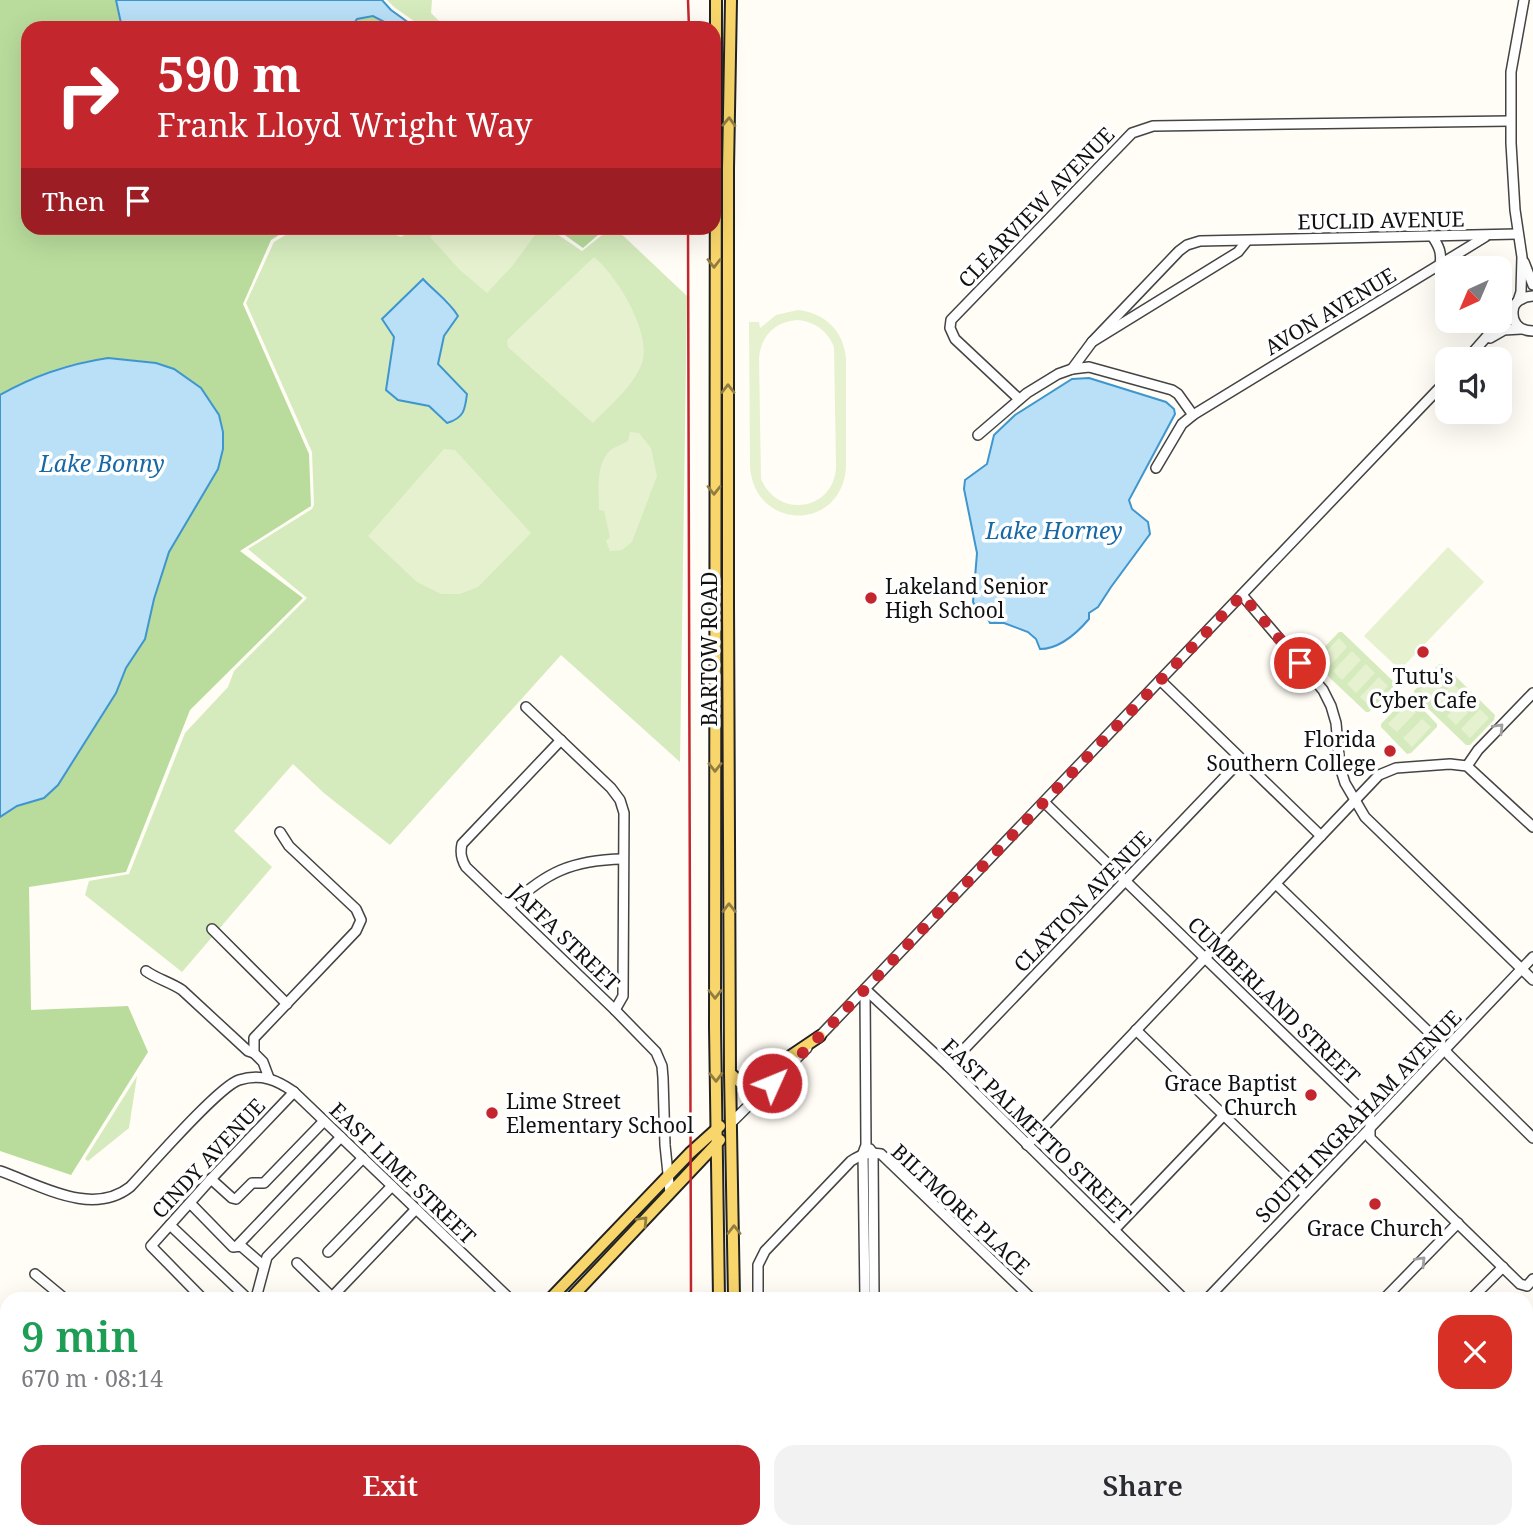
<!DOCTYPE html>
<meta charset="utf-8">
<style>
:root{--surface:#fff;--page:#f2f2f3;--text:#2b2b33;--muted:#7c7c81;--accent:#c4262e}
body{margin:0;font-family:"Noto Serif",serif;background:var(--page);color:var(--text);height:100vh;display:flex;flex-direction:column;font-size:26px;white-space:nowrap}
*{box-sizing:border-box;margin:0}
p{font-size:23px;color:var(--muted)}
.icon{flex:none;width:38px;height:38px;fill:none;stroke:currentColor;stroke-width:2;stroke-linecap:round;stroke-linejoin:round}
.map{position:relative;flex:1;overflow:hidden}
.panel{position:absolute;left:0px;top:1292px;width:1533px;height:247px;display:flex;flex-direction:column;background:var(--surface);border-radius:21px 21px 0 0;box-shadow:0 7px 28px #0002}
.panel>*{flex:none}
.guide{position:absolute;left:21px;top:21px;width:700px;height:214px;border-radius:21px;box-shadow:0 7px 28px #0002;background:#c4262e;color:#fff;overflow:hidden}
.needle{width:46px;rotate:224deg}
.fabs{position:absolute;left:1435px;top:256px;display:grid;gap:14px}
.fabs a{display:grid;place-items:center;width:77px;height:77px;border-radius:14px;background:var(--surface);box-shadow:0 7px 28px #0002;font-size:35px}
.pin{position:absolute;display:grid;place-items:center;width:60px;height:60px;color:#fff;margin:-30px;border:4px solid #fff;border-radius:50%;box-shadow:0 2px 7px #0007}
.me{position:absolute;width:77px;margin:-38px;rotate:46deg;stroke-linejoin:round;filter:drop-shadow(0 0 5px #0008)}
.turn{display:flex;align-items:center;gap:24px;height:147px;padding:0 21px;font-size:32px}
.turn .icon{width:91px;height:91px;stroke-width:2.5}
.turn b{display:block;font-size:49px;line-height:60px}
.then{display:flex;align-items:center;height:66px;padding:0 21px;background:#0003;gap:14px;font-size:26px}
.round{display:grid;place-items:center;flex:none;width:74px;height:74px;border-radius:21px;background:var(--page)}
.overview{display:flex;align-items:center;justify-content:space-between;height:119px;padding:0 21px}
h1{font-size:42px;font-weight:600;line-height:52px;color:#1e9e55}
.primary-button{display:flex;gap:14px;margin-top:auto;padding:14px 21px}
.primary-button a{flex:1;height:80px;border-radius:21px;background:var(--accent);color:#fff;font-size:28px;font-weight:600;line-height:80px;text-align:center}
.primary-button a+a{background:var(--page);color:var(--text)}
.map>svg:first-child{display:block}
</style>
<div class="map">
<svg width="1533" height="1538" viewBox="0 0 1533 1538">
<rect width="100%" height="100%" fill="#fffdf5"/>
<g fill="#d5ebbd" fill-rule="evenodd">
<polygon points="387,0 432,0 431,13 446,28 424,28 394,7"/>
<path d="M297,228H379L401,237L416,228H548L582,251L611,228H615L687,296L680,762L561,655L390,845L325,794L293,764L234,831L272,867L219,929L212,923L206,929L213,936L182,972L85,895L89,881L129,874L185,733L228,687L234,671L307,598L248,549L312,509L314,505L312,452L246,303L274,242ZM423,279L449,302L458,316L444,336L438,365L467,394L447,423L429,406L386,390L394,336L382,318Z"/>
<polygon points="1339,632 1342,632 1394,682 1394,686 1369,712 1366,712 1313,662 1313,659"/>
<polygon points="1439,664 1443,664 1495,715 1494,720 1470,745 1466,745 1414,695 1414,691"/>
<polygon points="1407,697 1411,697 1437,724 1437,727 1411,753 1407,754 1381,727 1381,724"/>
<polygon points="137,1076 129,1128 88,1161 85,1159"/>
</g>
<g fill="#b9dc9c">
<path d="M0,0H116L122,28H28V228H290L271,240L243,304L309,454L311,506L240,551L303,598L190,710L126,872L29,887L31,1010L128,1006L148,1052L71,1175L0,1151V817L17,806L44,798L58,785L116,693L126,668L145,639L154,599L169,552L218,469L156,363C140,361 123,358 107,359C69,361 32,377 0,395Z"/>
<polygon points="374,16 396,28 351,28 357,19"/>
<polygon points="555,228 606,228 583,248"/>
</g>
<g fill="#e6f2cf" fill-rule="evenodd">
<polygon points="441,228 527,228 535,235 513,265 487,293 460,270 430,237"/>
<path d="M594,257C617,276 652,333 642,363C633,387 610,405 593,423L508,347L507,340Z"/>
<path d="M798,310C825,313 844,331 846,359V468C841,532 755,531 750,467L749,322H759L760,328L776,315ZM798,320C815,322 827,330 834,347L836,468C833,511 778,519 761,479L759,358C761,336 775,321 798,320Z"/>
<path d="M630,432L639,433L651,448L657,476L632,542L622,550L610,551L606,541L610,537L604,511L599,510C599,491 595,462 612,449C617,446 623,444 628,441Z"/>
<polygon points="444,449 455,450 531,533 478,587 460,594 441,594 417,582 368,536"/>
<polygon points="1448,547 1484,582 1400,670 1364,636"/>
<polygon points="1339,638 1347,647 1329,667 1320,658"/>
<polygon points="1352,651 1361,660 1342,680 1333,671"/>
<polygon points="1366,664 1375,673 1356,693 1347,684"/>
<polygon points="1439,670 1448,679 1429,699 1420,690"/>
<polygon points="1379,677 1388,686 1369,706 1360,697"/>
<polygon points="1453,683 1461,692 1442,712 1434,703"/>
<polygon points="1466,696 1475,705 1456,725 1447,716"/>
<polygon points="1407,704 1416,712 1397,732 1388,724"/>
<polygon points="1480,709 1489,718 1470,738 1461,729"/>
<polygon points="1422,719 1431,727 1412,747 1403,738"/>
</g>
<g fill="#b9e0f7" stroke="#3f96cf" stroke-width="2">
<polygon points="116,0 382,0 391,10 416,28 396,28 373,16 357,19 351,28 122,28"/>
<path d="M423,279C435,292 449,301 458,316L444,336L438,364L467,394C465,410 464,418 447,423L429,406L398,400L386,390L394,337L382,319Z"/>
<path d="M108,358L156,363L174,369L201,388L219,415L223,432V449L218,469L169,552L154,599L145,639L126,668L116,693L58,785L44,798L17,806L0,817V395C35,375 68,364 108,358Z"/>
<path d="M1089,378L1166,402L1174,409L1175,414L1129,500L1132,509L1148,522L1150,534L1111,587L1098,607L1089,613V619C1077,633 1059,649 1040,649L1036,639L1028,632L1004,623H990C987,614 977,611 973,602L977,553L964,489L965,480L987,464L994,435L1015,415L1072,379Z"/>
</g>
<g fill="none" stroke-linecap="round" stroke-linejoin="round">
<defs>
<g id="minor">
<path d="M1432,236C1439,246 1442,253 1440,265"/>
<polyline points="1524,262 1533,285"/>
<polyline points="1518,301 1521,292 1522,257 1515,210 1511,143 1511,72 1524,0"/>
<path d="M1514,306C1510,321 1518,331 1533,331"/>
<polyline points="1490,338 1504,330 1521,329"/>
<polyline points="1092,342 1179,251 1187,245 1200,241 1517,234"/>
<polyline points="1467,359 1518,301 1526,297 1533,296"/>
<polyline points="1072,369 1092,342 1238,252 1246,242"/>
<polyline points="1019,399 955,339 950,328 951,320 1132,133 1153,126 1510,121"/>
<polyline points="1193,415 1485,237"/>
<polyline points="978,435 1027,393 1058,374 1072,369 1089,367 1172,390 1178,394 1193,415 1182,424 1156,468"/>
<polyline points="1242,595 1323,690 1331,706 1336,723 1340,767 1345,783 1365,817 1533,980"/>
<polyline points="1160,680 1321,836"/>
<polyline points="526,707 611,788 620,800 624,813 623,996 615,1010"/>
<path d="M561,740L462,844C460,853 461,859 466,867L615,1010L656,1052L662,1066L663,1078L665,1145L670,1193"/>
<polyline points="1467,766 1478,750 1533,693"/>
<polyline points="1044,802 1370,1118 1370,1138 1520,1284 1527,1286 1533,1279"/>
<polyline points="1276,884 1437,1040 1449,1055 1533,1138"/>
<path d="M509,907C546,872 572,860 623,859"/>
<polyline points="212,929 287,1004"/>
<path d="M146,971C157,979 170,982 182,990L248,1051L254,1053"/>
<polyline points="865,989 948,1066 1183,1298"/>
<polyline points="1136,1030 1306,1195"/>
<polyline points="817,1039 1447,380"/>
<polyline points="948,1066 1241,760"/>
<polyline points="269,1078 263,1062 254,1053 254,1038 356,931 361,920 356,909 289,846 280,832"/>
<polyline points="731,1123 807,1048"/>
<polyline points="1027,1145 1379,775 1396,768 1450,764 1467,766 1533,827"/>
<polyline points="870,1149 873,1153 874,1298"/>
<path d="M0,1171C40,1185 92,1217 130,1187C149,1167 218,1087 239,1080C261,1073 277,1080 294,1092L509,1298"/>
<polyline points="211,1179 232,1198 236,1199 252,1183 264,1183 324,1121"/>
<polyline points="190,1203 233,1247 241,1246 264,1266"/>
<polyline points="170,1225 247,1298"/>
<polyline points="1114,1230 1224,1115"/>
<polyline points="237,1246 341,1137"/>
<polyline points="328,1252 392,1186"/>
<polyline points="297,1263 332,1297"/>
<polyline points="35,1274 64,1298"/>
<polyline points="202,1298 151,1246 211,1179 294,1092"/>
<polyline points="256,1298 267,1257 363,1158"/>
<polyline points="331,1298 416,1209"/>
<path d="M758,1298V1265L765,1251L851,1161C862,1154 868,1152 881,1154L1031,1298"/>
<polyline points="865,1298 863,1153 866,1145 865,989"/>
<polyline points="1208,1298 1533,957"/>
<polyline points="1385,1298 1458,1223"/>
<polyline points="1472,1298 1503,1267"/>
<polyline points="1526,1387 1533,1379"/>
<polyline points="1526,1526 1533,1519"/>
<polyline points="308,1531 316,1538"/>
<polyline points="532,1531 539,1538"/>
<polyline points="751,1531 758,1538"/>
<polyline points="873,1531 873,1538"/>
<polyline points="1109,1531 1116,1538"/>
<polyline points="1269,1531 1276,1538"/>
<polyline points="1427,1531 1434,1538"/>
<polyline points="97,1536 108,1531"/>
<polyline points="261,1538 267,1531"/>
<polyline points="981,1538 988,1531"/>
<polyline points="1515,1538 1521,1531"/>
</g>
<g id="major">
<polyline points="716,0 715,1027 719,1298"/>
<polyline points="731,0 728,168 728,604 730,1073 734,1298"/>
<polyline points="730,1073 742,1084 754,1087 783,1061 820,1036"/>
<polyline points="551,1298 690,1153 720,1126"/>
<polyline points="571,1298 720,1140"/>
<polyline points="0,1448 7,1454"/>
<polyline points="75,1531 83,1538"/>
<polyline points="92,1531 99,1538"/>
<polyline points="331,1538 338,1531"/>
<polyline points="352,1538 359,1531"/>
<polyline points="720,1538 720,1531"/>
<polyline points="735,1538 735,1531"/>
</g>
</defs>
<use href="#minor" stroke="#444" stroke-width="12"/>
<use href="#major" stroke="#222" stroke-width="14"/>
<use href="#minor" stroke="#fff" stroke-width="9"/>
<use href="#major" stroke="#f9d66b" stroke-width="10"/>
<g stroke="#c4262e" stroke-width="2.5">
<polyline points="688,0 689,28"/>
<polyline points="688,228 691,1298"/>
<polyline points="692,1538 692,1531"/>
</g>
</g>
<defs><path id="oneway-chevron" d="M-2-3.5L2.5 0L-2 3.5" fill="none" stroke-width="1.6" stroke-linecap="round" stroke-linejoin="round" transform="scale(1.75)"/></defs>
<g stroke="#917d42">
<use href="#oneway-chevron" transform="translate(729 122) rotate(-88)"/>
<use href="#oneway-chevron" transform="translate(714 263) rotate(90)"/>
<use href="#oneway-chevron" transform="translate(728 389) rotate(-90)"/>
<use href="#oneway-chevron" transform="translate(714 490) rotate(90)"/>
<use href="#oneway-chevron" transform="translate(715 767) rotate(90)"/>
<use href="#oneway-chevron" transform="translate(729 908) rotate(-90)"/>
<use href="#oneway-chevron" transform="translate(715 994) rotate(90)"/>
<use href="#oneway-chevron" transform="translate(716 1077) rotate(89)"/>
<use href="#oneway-chevron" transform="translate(643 1221) rotate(-47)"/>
<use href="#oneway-chevron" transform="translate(734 1230) rotate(-90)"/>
</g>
<g stroke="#a0a0a0">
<use href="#oneway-chevron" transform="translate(1499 728) rotate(-46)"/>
<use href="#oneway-chevron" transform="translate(1421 1261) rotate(-46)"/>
</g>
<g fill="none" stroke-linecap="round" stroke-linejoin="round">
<polyline stroke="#c4262e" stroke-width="12" stroke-dasharray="0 21.6" points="772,1083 829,1027 1242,595 1300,663"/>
</g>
<g fill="#c4262e" stroke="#fff" stroke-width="2.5">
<circle cx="871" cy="598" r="7"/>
<circle cx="1423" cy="652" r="7"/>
<circle cx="1390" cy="751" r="7"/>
<circle cx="1311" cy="1095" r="7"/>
<circle cx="492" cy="1113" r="7"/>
<circle cx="1375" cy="1204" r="7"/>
</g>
<g text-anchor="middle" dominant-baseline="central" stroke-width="7" stroke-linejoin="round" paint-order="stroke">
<g font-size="21" fill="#111" stroke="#fff">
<text transform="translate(1036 207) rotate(-46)">CLEARVIEW AVENUE</text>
<text transform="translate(1381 220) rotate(-1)">EUCLID AVENUE</text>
<text transform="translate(1330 311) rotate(-31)">AVON AVENUE</text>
<text transform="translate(709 649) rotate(-90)">BARTOW ROAD</text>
<text transform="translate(1082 901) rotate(-46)">CLAYTON AVENUE</text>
<text transform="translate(565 937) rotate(44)">JAFFA STREET</text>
<text transform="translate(1274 1000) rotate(44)">CUMBERLAND STREET</text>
<text transform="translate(1358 1116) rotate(-46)">SOUTH INGRAHAM AVENUE</text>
<text transform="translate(1037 1130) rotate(44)">EAST PALMETTO STREET</text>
<text transform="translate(208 1158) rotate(-47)">CINDY AVENUE</text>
<text transform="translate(403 1173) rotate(44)">EAST LIME STREET</text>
<text transform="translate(961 1209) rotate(43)">BILTMORE PLACE</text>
</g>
<g font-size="21" fill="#111" stroke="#fff" text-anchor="start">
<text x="885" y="586">Lakeland Senior<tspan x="885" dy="24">High School</tspan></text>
<text x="1423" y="676" text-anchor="middle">Tutu's<tspan x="1423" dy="24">Cyber Cafe</tspan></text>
<text x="1376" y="739" text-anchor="end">Florida<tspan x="1376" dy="24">Southern College</tspan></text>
<text x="1297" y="1083" text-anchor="end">Grace Baptist<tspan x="1297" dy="24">Church</tspan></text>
<text x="506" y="1101">Lime Street<tspan x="506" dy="24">Elementary School</tspan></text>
<text x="1375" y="1228" text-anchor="middle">Grace Church</text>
</g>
<g font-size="23" font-style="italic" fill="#1768a6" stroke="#fff">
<text x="102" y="463">Lake Bonny</text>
<text x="1054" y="530">Lake Horney</text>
</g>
</g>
</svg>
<div class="fabs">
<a><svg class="needle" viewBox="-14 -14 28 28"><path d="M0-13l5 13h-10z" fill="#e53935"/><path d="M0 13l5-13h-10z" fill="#7c7c81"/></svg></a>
<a><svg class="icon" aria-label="sound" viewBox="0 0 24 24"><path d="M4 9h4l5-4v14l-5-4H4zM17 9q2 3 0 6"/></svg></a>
</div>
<div class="pin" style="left:1300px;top:663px;background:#d93025"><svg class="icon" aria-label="arrive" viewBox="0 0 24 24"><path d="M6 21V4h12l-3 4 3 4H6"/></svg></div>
<svg class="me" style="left:772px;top:1083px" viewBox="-20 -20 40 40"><circle r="17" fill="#c4262e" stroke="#fff" stroke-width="3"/><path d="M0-11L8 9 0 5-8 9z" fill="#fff"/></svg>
<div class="guide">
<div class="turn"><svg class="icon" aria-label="right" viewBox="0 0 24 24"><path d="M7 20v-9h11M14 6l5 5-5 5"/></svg><div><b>590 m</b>Frank Lloyd Wright Way</div></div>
<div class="then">Then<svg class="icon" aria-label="arrive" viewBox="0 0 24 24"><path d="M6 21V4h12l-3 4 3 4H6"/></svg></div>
</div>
<section class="panel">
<div class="overview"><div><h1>9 min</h1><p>670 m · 08:14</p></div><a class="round" style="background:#d93025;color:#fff"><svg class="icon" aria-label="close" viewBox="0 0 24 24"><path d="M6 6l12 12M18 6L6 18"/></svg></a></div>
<div class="primary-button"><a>Exit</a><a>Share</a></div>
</section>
</div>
